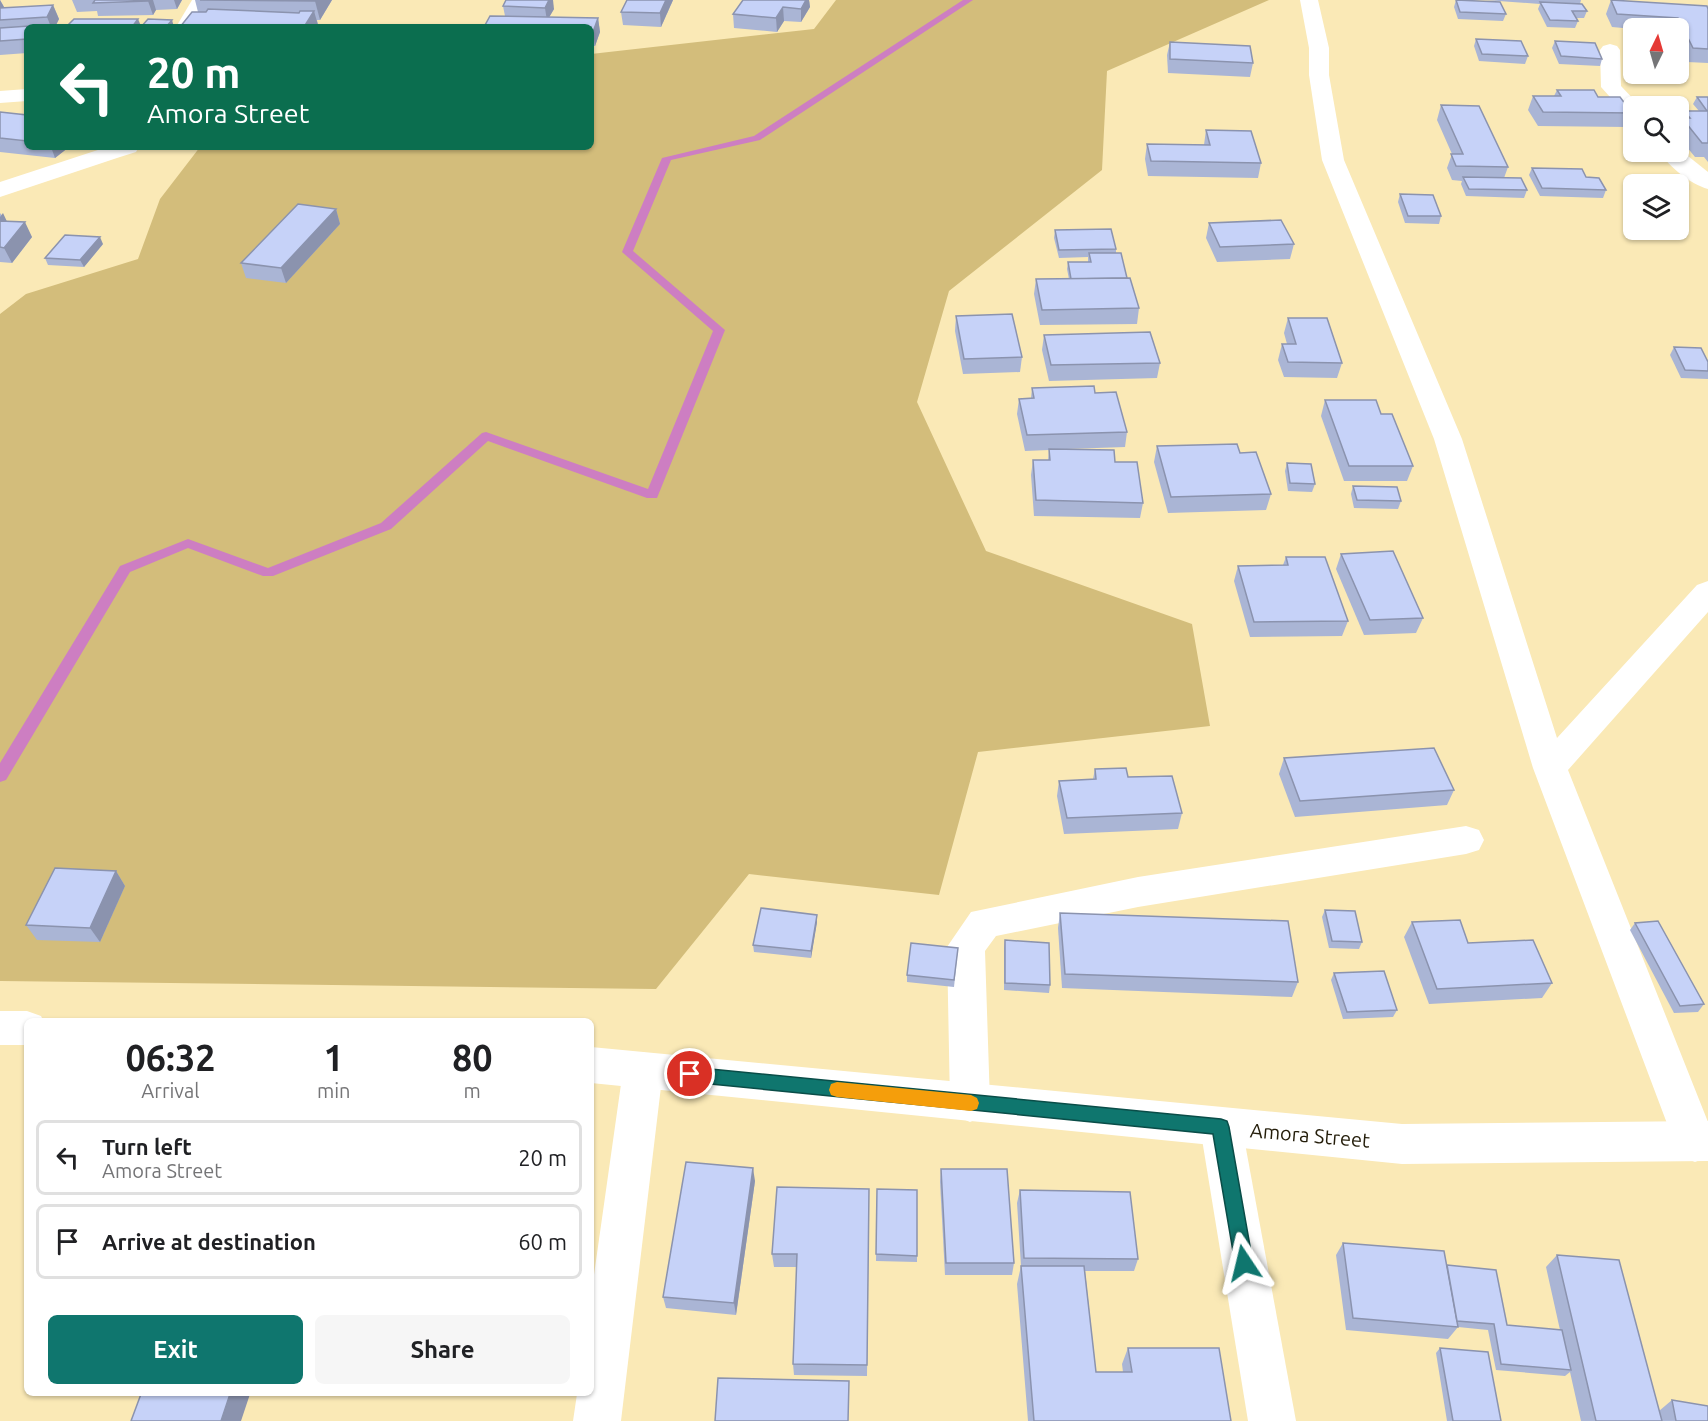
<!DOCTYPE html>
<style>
:root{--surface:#fff;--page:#f6f6f6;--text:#202124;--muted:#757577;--line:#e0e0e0;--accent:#0f766e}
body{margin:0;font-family:Ubuntu,sans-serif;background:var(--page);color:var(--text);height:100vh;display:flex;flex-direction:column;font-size:22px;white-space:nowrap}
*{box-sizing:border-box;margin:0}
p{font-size:20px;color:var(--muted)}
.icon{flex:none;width:33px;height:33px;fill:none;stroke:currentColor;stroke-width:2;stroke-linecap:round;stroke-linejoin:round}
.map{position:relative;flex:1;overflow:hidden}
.sheet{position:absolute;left:24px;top:1018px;width:570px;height:378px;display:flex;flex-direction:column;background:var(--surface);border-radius:9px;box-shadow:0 2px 4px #0004}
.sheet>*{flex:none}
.hud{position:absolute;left:24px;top:24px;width:570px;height:126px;border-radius:9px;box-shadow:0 2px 4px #0004;background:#0b6e4f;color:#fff;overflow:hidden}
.needle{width:39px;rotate:5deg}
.buttons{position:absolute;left:1623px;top:18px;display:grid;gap:12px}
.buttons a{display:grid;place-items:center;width:66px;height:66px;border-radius:9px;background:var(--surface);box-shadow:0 2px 4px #0004;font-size:30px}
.pin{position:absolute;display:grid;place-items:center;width:51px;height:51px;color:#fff;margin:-26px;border:3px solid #fff;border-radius:50%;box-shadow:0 2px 6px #0007}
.me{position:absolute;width:66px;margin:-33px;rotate:350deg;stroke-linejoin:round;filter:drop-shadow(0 0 4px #0008)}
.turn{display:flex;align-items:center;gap:21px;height:126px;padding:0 24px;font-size:27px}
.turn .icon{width:78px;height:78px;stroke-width:2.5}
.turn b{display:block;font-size:42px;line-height:51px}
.eta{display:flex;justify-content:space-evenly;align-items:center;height:102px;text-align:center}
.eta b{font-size:36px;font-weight:700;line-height:42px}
.button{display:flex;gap:12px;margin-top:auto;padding:12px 24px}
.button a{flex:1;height:69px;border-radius:9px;background:var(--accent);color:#fff;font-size:24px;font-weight:700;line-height:69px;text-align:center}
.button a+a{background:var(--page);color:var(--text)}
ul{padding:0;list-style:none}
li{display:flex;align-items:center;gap:18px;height:75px;margin:0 12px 9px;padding:0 12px;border:3px solid var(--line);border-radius:9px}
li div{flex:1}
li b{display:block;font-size:22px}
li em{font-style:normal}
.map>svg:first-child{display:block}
</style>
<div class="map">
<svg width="1708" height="1421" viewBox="0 0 1708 1421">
<rect width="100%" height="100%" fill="#fae9b6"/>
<polygon fill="#d3bd7b" points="836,0 1269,0 1107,71 1102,170 949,291 917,402 986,551 1192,624 1210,726 978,752 939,895 749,874 656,989 0,981 0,314 26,294 138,259 160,199 200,147 591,147 591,54 814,29"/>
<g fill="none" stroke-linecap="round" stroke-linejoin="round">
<polygon fill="#cd7ec2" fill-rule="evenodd" points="963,0 973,0 760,140 671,160 633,251 725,330 657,498 647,498 488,441 391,529 273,576 263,576 188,548 130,572 6,780 0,782 0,763 120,566 188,539 268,568 381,523 482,433 486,432 648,489 713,331 622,252 662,158 754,136"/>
<g fill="#fff" fill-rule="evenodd">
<polygon points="192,0 210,0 196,27 176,27"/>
<polygon points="1300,0 1318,0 1329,48 1329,75 1344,160 1462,439 1557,738 1697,585 1708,581 1708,612 1568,770 1708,1122 1708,1157 1695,1162 1680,1156 1674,1142 1533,768 1434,439 1322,160 1309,75 1309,48"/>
<polygon points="1610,44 1617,46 1620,50 1621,86 1640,106 1634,106 1634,118 1627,116 1601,87 1600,50 1603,46"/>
<polygon points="27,89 27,101 0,103 0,91"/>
<polygon points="107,147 139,147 136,152 120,157 0,197 0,182"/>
<path d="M1678,148L1708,172V189C1690,184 1670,167 1659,152H1678Z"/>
<polygon points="1466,826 1479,830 1484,840 1479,850 1466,854 1138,907 996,936 985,951 990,1103 984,1116 970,1122 956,1116 950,1103 947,947 971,912 1138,877"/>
<polygon points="643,1052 657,1057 663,1070 621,1421 573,1421 577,1394 591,1394 591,1296 623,1070 629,1057"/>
<polygon points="1221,1108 1236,1113 1242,1127 1296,1421 1248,1421 1200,1127 1206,1113"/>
</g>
<g fill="#fff" fill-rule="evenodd">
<polygon points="0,1011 27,1011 41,1016 44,1022 27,1022 27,1045 0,1045"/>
<polygon points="591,1047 1402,1124 1708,1121 1708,1161 1402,1164 591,1083"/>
</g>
</g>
<g fill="#aab5d5">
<polygon points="0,0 4,7 3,8 53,5 59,19 55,27 27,27 27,53 0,55"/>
<polygon points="72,0 182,0 177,9 156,10 153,15 98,16 97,11 77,12"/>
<polygon points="195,0 332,0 320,20 317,20 318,25 316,27 180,27 198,12"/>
<polygon points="506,0 554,9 549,17 598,18 600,32 595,46 591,46 591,27 505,16 503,6"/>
<polygon points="627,0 673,0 661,27 623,25 621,12"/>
<polygon points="743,0 809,0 810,7 801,22 784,21 777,32 734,28 733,14"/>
<polygon points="1456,0 1506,14 1503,21 1458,19 1454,7"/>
<polygon points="1485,0 1581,0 1580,4 1587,11 1584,18 1576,18 1578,21 1575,28 1547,27 1538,9 1540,4"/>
<polygon points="1611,0 1708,9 1708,63 1687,62 1678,44 1678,28 1634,29 1612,27 1606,14"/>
<polygon points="1476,39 1528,56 1525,64 1479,61 1474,46"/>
<polygon points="1555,41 1602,59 1600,66 1559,64 1552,48"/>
<polygon points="1170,42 1253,63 1250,77 1168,73 1167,55"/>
<polygon points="1557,90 1598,97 1632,113 1626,127 1538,126 1528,110 1533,96 1554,96"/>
<polygon points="1697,97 1708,97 1708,162 1704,157 1695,157 1678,136 1678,124 1684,111 1699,111 1693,104"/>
<polygon points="1441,105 1508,167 1504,178 1527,190 1524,198 1466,196 1461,184 1462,181 1452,180 1447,168 1452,154 1437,120"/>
<polygon points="0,112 27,115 27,147 69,147 55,158 0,152"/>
<polygon points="1206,130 1261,163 1258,178 1148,176 1145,159 1147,144 1204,145"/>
<polygon points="1532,168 1586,177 1606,190 1603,198 1540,196 1529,175"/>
<polygon points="1400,194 1441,216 1439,224 1405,223 1398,202"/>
<polygon points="336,209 340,224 286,283 246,278 241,263"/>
<polygon points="0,213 7,222 32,237 12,263 0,262"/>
<polygon points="1209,223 1294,244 1290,259 1217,262 1206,238"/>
<polygon points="1055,230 1116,249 1116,253 1139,308 1137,324 1040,325 1034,294 1036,279 1069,279 1067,269 1068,262 1088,262 1088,257 1059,258 1054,238"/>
<polygon points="103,244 84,267 48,265 45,258"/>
<polygon points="956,316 1022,357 1020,372 963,374 955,331"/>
<polygon points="1288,318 1342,363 1337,378 1284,377 1278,360 1282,344 1287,344 1284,333"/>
<polygon points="1044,335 1160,363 1157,378 1049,381 1042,350"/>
<polygon points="1674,347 1708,362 1708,379 1681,378 1670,355"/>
<polygon points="1032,388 1095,393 1127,432 1125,447 1067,449 1115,462 1143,503 1140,518 1034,516 1031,475 1033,460 1048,460 1049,450 1025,451 1017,414 1019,399 1031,398"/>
<polygon points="1325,400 1381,414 1413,466 1407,481 1344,481 1321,416"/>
<polygon points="1157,446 1240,453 1271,494 1266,510 1168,513 1154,462"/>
<polygon points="1287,463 1315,484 1312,492 1288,491 1285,471"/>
<polygon points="1353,486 1401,501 1398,509 1354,508 1351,494"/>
<polygon points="1341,554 1423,618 1416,633 1364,635 1336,569"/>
<polygon points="1286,557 1348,621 1342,636 1250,637 1234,581 1238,566 1283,565"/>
<polygon points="1284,758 1454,790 1447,805 1295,817 1279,774"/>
<polygon points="1095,769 1128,777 1182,813 1178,829 1064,834 1057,796 1059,781 1093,779"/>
<polygon points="116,871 125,886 100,942 37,940 26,925"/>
<polygon points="1325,910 1362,942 1359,949 1329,948 1322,917"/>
<polygon points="1060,913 1298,982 1292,997 1062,988 1058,928"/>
<polygon points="817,922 811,958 754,952 753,945"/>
<polygon points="1412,922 1468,943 1552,983 1542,998 1429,1004 1404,937"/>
<polygon points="1635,923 1704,1004 1698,1012 1674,1013 1630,930"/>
<polygon points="1005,940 1050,985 1049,993 1004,990 1004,948"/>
<polygon points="958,948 954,987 907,982 907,975"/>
<polygon points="1334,973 1397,1010 1393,1017 1343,1019 1331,980"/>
<polygon points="941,1169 1014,1263 1012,1275 945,1275 940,1182"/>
<polygon points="755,1181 736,1315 666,1308 663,1297"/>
<polygon points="869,1189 867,1376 794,1375 793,1364 797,1267 774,1267 772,1254"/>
<polygon points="877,1189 917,1256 917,1262 876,1261"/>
<polygon points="1020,1190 1138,1259 1134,1271 1085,1271 1096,1372 1123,1372 1122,1364 1128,1348 1231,1421 1028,1421 1017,1284 1021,1266 1017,1203"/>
<polygon points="1343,1243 1447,1265 1507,1325 1560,1330 1546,1267 1557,1255 1659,1411 1672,1400 1708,1421 1581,1421 1570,1372 1565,1376 1496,1370 1488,1330 1458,1327 1448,1339 1346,1330 1336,1255"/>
<polygon points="1440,1348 1501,1421 1447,1421 1436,1353"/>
</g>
<g fill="#8b93ae">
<polygon points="0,0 4,7 0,13"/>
<polygon points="149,0 153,0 156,10 153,15 148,1"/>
<polygon points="174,0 182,0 177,9"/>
<polygon points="315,0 332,0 320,20 315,1"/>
<polygon points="546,0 553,0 554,9 547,21 545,8"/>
<polygon points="666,0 673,0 661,27 660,13"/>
<polygon points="806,0 809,0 810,7 801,22 801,9"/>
<polygon points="53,5 59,19 55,27 51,27 47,17"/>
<polygon points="783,7 784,21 777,32 776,18"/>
<polygon points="314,11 318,25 316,27 304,27"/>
<polygon points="598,18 600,32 595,46 593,32"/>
<polygon points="138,19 141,26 140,27 132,27"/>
<polygon points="172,20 174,27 166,27"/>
<polygon points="51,147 69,147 55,158"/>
<polygon points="336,209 340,224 286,283 281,268"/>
<polygon points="3,213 10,228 0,229 0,217"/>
<polygon points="25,222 32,237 12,263 4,248"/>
<polygon points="100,237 103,244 84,267 80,260"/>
<polygon points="116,871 125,886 100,942 90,928"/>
<polygon points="817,915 817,922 811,958 811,951"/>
<polygon points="753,1168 755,1181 736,1315 734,1303"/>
<polygon points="230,1394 250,1394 241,1421 221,1421"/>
</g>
<g fill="#c6d2f8" stroke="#8b93ae" stroke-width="1.5">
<polygon points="95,0 149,0 148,1 93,3"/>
<polygon points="200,0 315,0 315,1"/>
<polygon points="506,0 549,0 545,8 503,6"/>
<polygon points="627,0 666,0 660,13 621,12"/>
<polygon points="743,0 806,0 801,9 783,7 776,18 733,14"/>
<polygon points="1456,0 1500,2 1506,14 1460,12"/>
<polygon points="1611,0 1707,6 1708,9 1708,49 1693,48 1678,18 1617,14"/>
<polygon points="1540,2 1582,4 1587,11 1572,11 1578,21 1550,20"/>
<polygon points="53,5 47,17 0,20 0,8"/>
<polygon points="208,9 299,13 300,11 314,11 304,27 180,27 192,12 206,12"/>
<polygon points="490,16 598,18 593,32 591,32 591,27 484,27"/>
<polygon points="74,19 138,19 132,27 66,27"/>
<polygon points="148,19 172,20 166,27 141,27"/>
<polygon points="44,25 44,27 27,27 27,39 0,41 0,28"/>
<polygon points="1476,39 1521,41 1528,56 1482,54"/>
<polygon points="1555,41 1595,43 1602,59 1561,56"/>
<polygon points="1170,42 1250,46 1253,63 1170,59"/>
<polygon points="1557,90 1594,90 1598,97 1620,97 1632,113 1543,112 1533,96 1561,96"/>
<polygon points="1697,97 1708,97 1708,111 1707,111"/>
<polygon points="1441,105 1479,106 1508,167 1456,166 1451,154 1463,154"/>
<polygon points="1684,111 1708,111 1708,143 1702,143 1682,118 1690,118"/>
<polygon points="0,112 27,115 27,141 0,138"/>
<polygon points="1206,130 1251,131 1261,163 1151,161 1147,144 1210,145"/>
<polygon points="1532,168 1582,169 1586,177 1599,178 1606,190 1542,188"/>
<polygon points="1463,177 1521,178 1527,190 1469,189"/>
<polygon points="1400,194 1433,195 1441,216 1408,216"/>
<polygon points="298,204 336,209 281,268 241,263"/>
<polygon points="1281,220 1294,244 1220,247 1209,223"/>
<polygon points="0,221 25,222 4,248 0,247"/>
<polygon points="1111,229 1116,249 1059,250 1055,230"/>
<polygon points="65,235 100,237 80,260 45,258"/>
<polygon points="1089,253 1121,253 1127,278 1071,279 1068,262 1091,262"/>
<polygon points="1130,278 1139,308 1042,310 1036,279"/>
<polygon points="1012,314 1022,357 964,359 956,316"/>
<polygon points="1288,318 1327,318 1342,363 1288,362 1282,344 1296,344"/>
<polygon points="1150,332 1160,363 1051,365 1044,335"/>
<polygon points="1674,347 1701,348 1708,362 1708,371 1685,370"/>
<polygon points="1094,386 1095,393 1116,392 1127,432 1027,435 1019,399 1034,398 1032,388"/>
<polygon points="1325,400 1376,400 1381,414 1392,414 1413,466 1349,466"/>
<polygon points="1237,444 1240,453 1256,452 1271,494 1171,497 1157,446"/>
<polygon points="1049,449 1114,450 1115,462 1137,462 1143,503 1036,500 1033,460 1050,460"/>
<polygon points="1287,463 1311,464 1315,484 1290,483"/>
<polygon points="1353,486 1397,487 1401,501 1357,500"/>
<polygon points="1393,551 1423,618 1370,620 1341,554"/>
<polygon points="1286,557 1325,557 1348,621 1254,622 1238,566 1288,565"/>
<polygon points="1434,748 1454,790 1300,801 1284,758"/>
<polygon points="1126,768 1128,777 1172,776 1182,813 1067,818 1059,781 1096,779 1095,769"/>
<polygon points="55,868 116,871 90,928 26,925"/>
<polygon points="761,908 817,915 811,951 753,945"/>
<polygon points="1325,910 1355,911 1362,942 1332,941"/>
<polygon points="1060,913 1288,921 1298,982 1065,974"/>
<polygon points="1460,920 1468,943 1533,940 1552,983 1437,989 1412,922"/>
<polygon points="1658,921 1704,1004 1680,1006 1635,923"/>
<polygon points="1005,940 1049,943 1050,985 1005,983"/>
<polygon points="911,943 958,948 954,980 907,975"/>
<polygon points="1384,971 1397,1010 1347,1012 1334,973"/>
<polygon points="686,1162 753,1168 734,1303 663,1297"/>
<polygon points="941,1169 1007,1169 1014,1263 946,1263"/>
<polygon points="777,1187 869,1189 867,1365 793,1364 797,1254 772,1254"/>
<polygon points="877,1189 917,1190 917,1256 876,1254"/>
<polygon points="1020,1190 1130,1192 1138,1259 1024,1258"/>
<polygon points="1343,1243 1444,1251 1458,1327 1353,1318"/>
<polygon points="1557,1255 1619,1260 1662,1421 1596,1421"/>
<polygon points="1447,1265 1496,1270 1507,1325 1562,1330 1571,1370 1501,1364 1494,1324 1457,1321"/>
<polygon points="1021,1266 1084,1266 1096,1372 1132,1372 1128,1348 1219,1348 1231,1421 1034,1421"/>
<polygon points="1440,1348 1488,1352 1501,1421 1453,1421"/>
<polygon points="718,1378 849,1381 848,1421 715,1421"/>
<polygon points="141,1394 230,1394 221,1421 131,1421"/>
<polygon points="1672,1400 1708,1406 1708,1421 1676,1421"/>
</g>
<polygon fill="#0f766e" stroke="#0a4d48" stroke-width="1.5" points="690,1067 1221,1119 1227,1121 1229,1127 1253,1263 1251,1269 1244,1272 1238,1269 1235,1263 1213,1134 690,1082 684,1080 681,1074 684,1069"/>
<polygon fill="#f59e0b" points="837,1082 971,1095 977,1098 979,1103 977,1109 971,1111 837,1097 831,1095 829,1090 831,1084"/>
<g text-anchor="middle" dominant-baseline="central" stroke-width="4.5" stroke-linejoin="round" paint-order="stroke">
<g font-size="20" fill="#241d0a" stroke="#fff">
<text transform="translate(1310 1135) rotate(5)">Amora Street</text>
</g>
</g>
</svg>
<div class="buttons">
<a><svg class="needle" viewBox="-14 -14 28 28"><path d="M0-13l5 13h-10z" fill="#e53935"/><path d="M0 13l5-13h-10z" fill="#757577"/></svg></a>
<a><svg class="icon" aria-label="search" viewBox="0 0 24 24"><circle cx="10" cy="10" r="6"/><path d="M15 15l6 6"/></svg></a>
<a><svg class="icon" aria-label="layers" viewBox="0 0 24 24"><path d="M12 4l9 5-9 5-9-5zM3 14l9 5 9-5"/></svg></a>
</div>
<div class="pin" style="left:690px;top:1074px;background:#d93025"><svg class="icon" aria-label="arrive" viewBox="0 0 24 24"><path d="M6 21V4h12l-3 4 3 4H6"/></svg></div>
<svg class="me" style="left:1244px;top:1263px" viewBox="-20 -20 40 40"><path d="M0-17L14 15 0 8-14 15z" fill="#0f766e" stroke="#fff" stroke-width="4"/></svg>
<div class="hud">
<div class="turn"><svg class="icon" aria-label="left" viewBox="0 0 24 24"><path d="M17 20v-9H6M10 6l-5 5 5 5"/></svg><div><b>20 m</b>Amora Street</div></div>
</div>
<section class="sheet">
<div class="eta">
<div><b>06:32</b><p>Arrival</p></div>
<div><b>1</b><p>min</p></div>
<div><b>80</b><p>m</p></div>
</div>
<ul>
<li><svg class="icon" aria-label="left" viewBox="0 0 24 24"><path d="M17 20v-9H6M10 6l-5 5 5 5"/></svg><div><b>Turn left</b><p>Amora Street</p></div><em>20 m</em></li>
<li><svg class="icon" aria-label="arrive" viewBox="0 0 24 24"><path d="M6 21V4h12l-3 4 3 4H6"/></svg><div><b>Arrive at destination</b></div><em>60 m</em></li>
</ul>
<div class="button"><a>Exit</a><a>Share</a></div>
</section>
</div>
